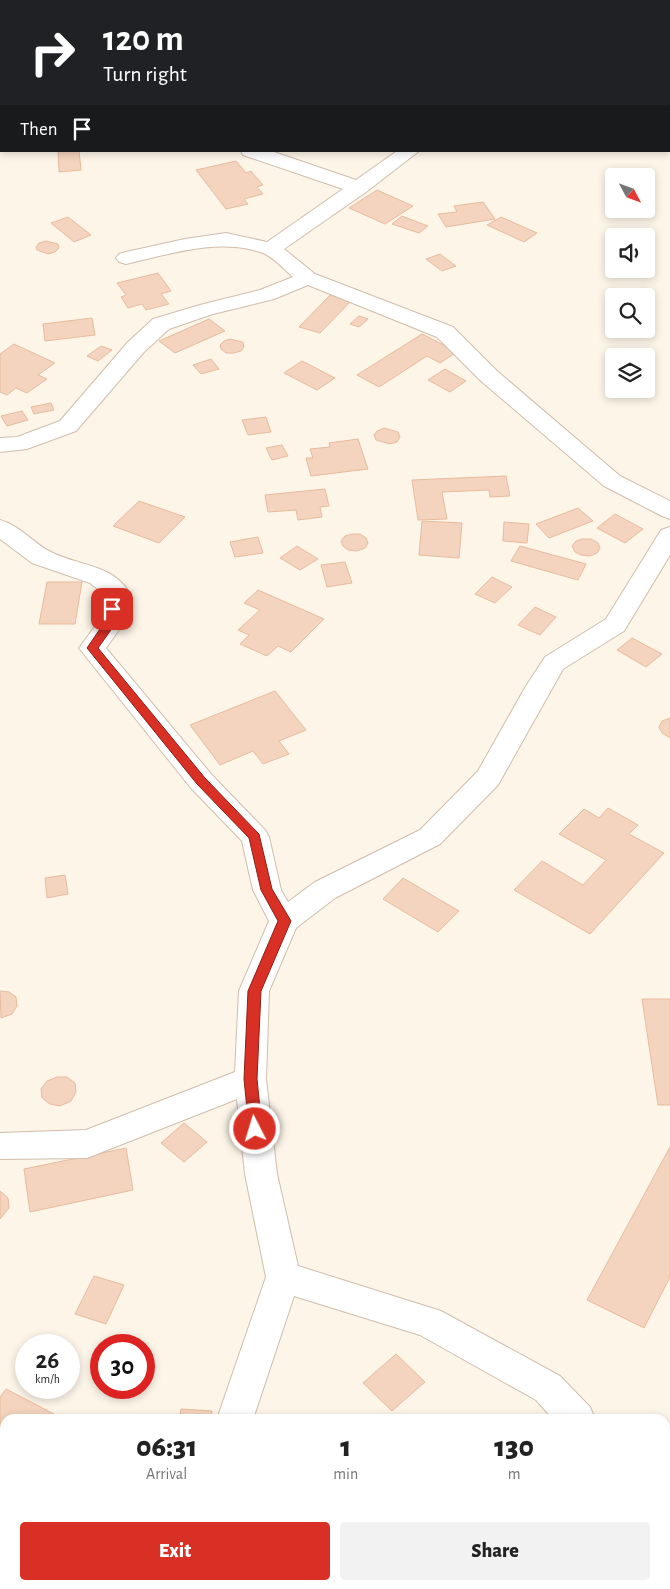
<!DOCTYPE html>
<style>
:root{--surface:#fff;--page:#f2f2f2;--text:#222;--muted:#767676;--accent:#d93025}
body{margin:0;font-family:"Alegreya Sans",sans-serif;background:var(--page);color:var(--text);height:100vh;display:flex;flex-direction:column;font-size:19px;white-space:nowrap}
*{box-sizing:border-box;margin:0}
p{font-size:16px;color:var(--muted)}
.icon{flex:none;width:28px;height:28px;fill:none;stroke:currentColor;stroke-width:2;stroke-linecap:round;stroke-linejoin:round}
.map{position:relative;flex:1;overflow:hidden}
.sheet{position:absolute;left:0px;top:1414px;width:670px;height:176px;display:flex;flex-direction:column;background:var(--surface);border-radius:15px 15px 0 0;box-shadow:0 2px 8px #0003}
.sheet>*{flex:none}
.hud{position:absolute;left:0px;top:0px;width:670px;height:152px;box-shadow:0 2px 8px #0003;background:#202124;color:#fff;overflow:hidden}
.needle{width:32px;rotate:131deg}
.buttons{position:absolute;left:605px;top:168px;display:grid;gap:10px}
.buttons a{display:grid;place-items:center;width:50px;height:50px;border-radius:5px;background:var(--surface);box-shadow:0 2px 8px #0003;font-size:25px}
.speed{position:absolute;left:15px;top:1334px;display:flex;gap:10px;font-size:25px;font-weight:700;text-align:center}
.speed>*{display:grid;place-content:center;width:65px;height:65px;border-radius:50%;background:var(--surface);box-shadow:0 2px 8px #0003;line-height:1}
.speed small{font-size:12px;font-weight:400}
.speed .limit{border:8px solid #d22;background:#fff;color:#111}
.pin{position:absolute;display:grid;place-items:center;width:42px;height:42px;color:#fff;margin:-21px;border-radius:10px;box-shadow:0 2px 8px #0006}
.me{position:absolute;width:55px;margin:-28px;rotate:355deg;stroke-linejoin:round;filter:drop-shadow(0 0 4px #0008)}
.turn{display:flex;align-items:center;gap:18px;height:105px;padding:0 20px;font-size:22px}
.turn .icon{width:65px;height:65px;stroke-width:2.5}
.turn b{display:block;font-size:35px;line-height:42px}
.then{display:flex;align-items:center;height:48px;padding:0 20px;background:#0003;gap:10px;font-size:19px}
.eta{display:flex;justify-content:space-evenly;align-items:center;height:85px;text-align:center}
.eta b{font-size:30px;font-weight:800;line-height:35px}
.button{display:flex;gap:10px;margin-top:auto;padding:10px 20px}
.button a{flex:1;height:58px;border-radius:5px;background:var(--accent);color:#fff;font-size:20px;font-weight:800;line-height:58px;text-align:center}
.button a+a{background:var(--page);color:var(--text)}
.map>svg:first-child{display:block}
</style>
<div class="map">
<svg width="670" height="1589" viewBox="0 0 670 1589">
<rect width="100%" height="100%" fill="#fdf5e8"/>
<g fill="#f4d4be" stroke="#e8bb9d">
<polygon points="58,0 118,0 57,1"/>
<polygon points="58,151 79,151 81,170 59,172"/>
<polygon points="236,161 246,173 251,171 263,185 257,187 263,194 244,199 248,204 226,209 196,170"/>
<polygon points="377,190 413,206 385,224 349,208"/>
<polygon points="483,202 495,219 446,227 438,214 457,212 454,206"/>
<polygon points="402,216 428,226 419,233 392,224"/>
<polygon points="68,217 91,235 74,242 51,223"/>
<polygon points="501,217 537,233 524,242 487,225"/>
<polygon points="46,241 58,244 59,248 55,252 48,254 37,250 36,247 39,243"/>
<polygon points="440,254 456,266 442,271 426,259"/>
<polygon points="158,273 171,291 161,294 169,304 146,310 142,304 128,308 121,297 126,295 117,283"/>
<polygon points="332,293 353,299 320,333 299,327"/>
<polygon points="359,316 368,319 359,327 350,324"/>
<polygon points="92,318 95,335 45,341 43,324"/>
<polygon points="209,319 225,331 175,353 159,341"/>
<polygon points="422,334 457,352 440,363 427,356 379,387 357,375"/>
<polygon points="230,339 243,342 244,347 241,351 234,353 226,353 221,349 220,345 224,341"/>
<polygon points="14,344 55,363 38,375 47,379 27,393 16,388 7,395 0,392 0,354"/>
<polygon points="101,346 112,350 98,361 87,356"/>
<polygon points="211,359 219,369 201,374 193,365"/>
<polygon points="302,361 335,378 317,390 284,373"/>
<polygon points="445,369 466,381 450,392 428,380"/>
<polygon points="51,403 54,410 34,414 31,407"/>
<polygon points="22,411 28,420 7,426 1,416"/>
<polygon points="266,417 271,432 248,435 242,420"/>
<polygon points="384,428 398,432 400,437 397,442 390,444 376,440 374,435 377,431"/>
<polygon points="358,439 368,469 311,476 306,458 313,458 310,449 330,447 329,443"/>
<polygon points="282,445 288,456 272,460 266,448"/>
<polygon points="506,476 510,496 490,497 489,490 442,492 447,519 418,520 412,480"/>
<polygon points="325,489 329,506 320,507 322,517 298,520 296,510 268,512 265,495"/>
<polygon points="139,501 185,517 159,543 113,526"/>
<polygon points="578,508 593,521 549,538 536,524"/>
<polygon points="615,514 643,529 625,543 597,528"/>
<polygon points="422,521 462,523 459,558 419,555"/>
<polygon points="504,522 529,524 527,543 503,541"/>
<polygon points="352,534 360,534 366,538 368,543 365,548 357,551 348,550 343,546 341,541 345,536"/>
<polygon points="258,537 263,553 235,557 230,542"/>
<polygon points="582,539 591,539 598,543 600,548 597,553 590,556 581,555 575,552 572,546 576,541"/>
<polygon points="297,546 318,559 300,570 280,558"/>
<polygon points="520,546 586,564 578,580 511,561"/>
<polygon points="345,562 352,583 327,587 321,565"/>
<polygon points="492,577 512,587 495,603 475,594"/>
<polygon points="47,582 82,582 75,624 39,624"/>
<polygon points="258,590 324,619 291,652 278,646 267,656 240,644 249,635 238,630 260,610 244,603"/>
<polygon points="535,607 556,617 540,635 518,625"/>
<polygon points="632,638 662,654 646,667 617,650"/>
<polygon points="275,691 306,730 279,741 289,754 263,764 253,751 220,765 190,725"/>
<polygon points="670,718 670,738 662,733 659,727 662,721"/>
<polygon points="608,808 638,825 629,834 664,853 590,934 514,890 542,861 583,885 606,860 559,834 584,809 599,818"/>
<polygon points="65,875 68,894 47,898 45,878"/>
<polygon points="403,878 459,911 438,932 383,899"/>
<polygon points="0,991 9,992 16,997 17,1006 12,1014 1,1018"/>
<polygon points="642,999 670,999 670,1105 658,1105"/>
<polygon points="57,1077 67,1077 75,1083 76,1092 71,1101 60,1106 50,1104 42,1098 41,1089 47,1081"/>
<polygon points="184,1123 207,1142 184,1162 161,1143"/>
<polygon points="670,1147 670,1277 644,1328 587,1300"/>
<polygon points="126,1148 133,1190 30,1212 24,1169"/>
<polygon points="0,1191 8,1198 9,1208 0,1219"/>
<polygon points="94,1276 124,1285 106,1324 75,1314"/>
<polygon points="99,1354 101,1354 101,1379 94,1378"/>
<polygon points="396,1354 425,1382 392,1411 363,1383"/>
<polygon points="6,1389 54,1414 50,1419 5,1419 5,1481 0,1479 0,1397"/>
<polygon points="181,1409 212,1411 210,1419 179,1419"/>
<rect x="33" y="1585" width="41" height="4"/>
<polygon points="483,1585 543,1585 539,1589 480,1589"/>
</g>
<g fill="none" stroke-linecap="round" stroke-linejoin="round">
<defs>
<g id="minor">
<rect x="0" y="139" width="1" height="12"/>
<path d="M241,151H271L356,180L397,151H419L366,192L284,249L315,274L453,327L497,371L620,476L670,501V519L662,516L604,486L481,381L437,337L308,285L274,299L213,314L169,329L144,352L76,431L27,449L0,452V438L17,437L60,421L128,342L153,319L200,305L260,290L293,277C284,269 273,257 263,253C219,237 170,254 126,264L119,262L116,258L119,254L126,252L185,239L226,233L267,242L343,189L243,155Z"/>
<path d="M0,520C19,525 32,542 49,551C76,566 111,563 129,592L121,627L106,648L211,774L265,830L269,837L281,890L288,902L315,882L420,830L478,771L526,686L545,657L606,619L661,530L670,527V555L624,631L563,669L498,785L440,844L335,898L296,928L269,991L266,1079L277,1174L298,1266L441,1311L560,1376L590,1407L595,1419H553L536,1400L420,1335L294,1296L253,1419H217L266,1277L245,1174L237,1099L87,1158L0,1159V1133L86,1130L235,1072L239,991L269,921L253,890L242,841L191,788L79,648L96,625L104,594L90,583L32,563L0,539Z"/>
<polygon points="665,1492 670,1494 670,1533 665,1531"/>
<rect x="193" y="1585" width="38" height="4"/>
</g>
</defs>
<use href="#minor" stroke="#d0bdac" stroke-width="2"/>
<use href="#minor" fill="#fff" fill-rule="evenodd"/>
</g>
<polygon fill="#d93025" stroke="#8d1f18" points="112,606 117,609 113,627 98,648 205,778 259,834 272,889 291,921 261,991 257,1079 262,1129 260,1133 255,1135 251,1133 249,1129 244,1079 248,991 278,921 261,890 249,838 197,784 87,648 102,626 107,609"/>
</svg>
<div class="buttons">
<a><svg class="needle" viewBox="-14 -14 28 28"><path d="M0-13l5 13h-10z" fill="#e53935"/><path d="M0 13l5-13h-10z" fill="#767676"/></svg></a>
<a><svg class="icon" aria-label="sound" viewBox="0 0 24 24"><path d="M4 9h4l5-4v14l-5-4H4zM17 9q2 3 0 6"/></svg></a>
<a><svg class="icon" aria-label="search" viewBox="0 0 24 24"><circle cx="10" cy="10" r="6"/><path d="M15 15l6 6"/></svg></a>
<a><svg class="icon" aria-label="layers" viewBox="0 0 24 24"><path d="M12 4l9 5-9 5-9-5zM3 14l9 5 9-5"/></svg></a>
</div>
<div class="speed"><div>26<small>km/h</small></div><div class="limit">30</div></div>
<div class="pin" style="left:112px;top:609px;background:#d93025"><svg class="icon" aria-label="arrive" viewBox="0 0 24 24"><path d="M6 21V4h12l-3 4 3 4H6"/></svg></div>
<svg class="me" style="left:255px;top:1129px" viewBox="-20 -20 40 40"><circle r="17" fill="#d93025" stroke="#fff" stroke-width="3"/><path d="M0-11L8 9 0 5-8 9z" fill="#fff"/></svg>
<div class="hud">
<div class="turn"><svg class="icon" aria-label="right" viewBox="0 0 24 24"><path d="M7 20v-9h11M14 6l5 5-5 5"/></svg><div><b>120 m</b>Turn right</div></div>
<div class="then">Then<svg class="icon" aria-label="arrive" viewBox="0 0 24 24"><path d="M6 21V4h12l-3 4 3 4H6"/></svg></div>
</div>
<section class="sheet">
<div class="eta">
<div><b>06:31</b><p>Arrival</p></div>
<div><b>1</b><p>min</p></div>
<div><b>130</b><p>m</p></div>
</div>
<div class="button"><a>Exit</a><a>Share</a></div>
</section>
</div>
